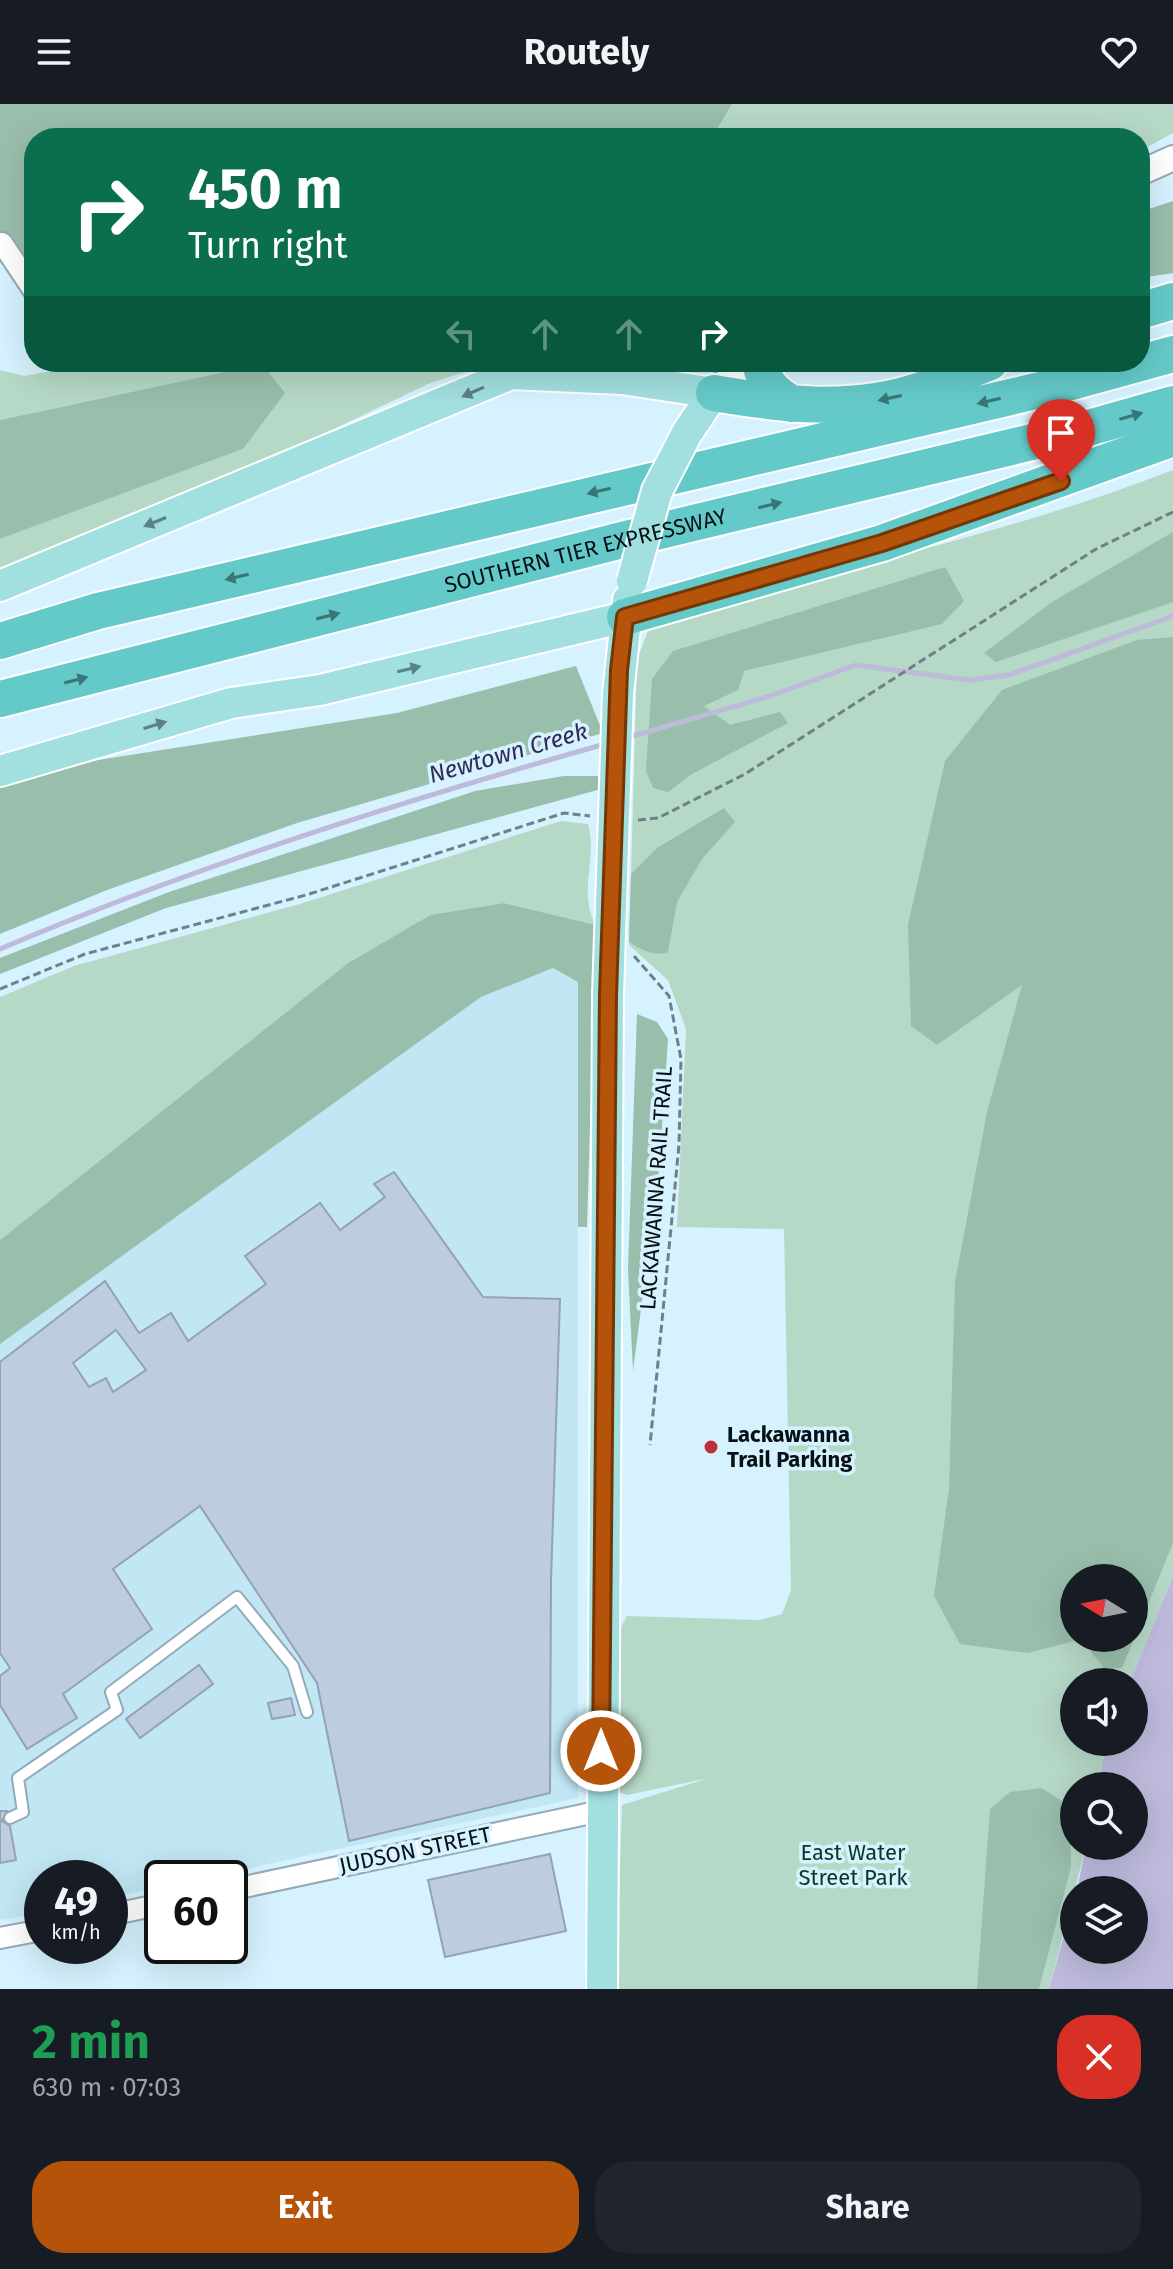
<!DOCTYPE html>
<meta charset="utf-8">
<style>
:root{--surface:#171b24;--page:#20242c;--text:#f1f3f6;--muted:#9ea1a6;--accent:#b45309}
body{margin:0;font-family:"Fira Sans",sans-serif;background:var(--page);color:var(--text);height:100vh;display:flex;flex-direction:column;font-size:30px;white-space:nowrap}
*{box-sizing:border-box;margin:0}
p{font-size:26px;color:var(--muted)}
.icon{flex:none;width:44px;height:44px;fill:none;stroke:currentColor;stroke-width:2;stroke-linecap:round;stroke-linejoin:round}
.map{position:relative;height:1885px;overflow:hidden}
.drawer{display:flex;flex-direction:column;background:var(--surface);flex:1}
.drawer>*{flex:none}
.top-card{position:absolute;left:24px;top:24px;width:1126px;height:244px;border-radius:32px;box-shadow:0 8px 32px #0002;background:#0b6e4f;color:#fff;overflow:hidden}
.needle{width:52px;rotate:280deg}
.controls{position:absolute;left:1060px;top:1460px;display:grid;gap:16px}
.controls a{display:grid;place-items:center;width:88px;height:88px;border-radius:50%;background:var(--surface);box-shadow:0 8px 32px #0002;font-size:40px}
.speed{position:absolute;left:24px;top:1756px;display:flex;gap:16px;font-size:40px;font-weight:700;text-align:center}
.speed>*{display:grid;place-content:center;width:104px;height:104px;border-radius:50%;background:var(--surface);box-shadow:0 8px 32px #0002;line-height:1}
.speed small{font-size:20px;font-weight:400}
.speed .limit{border:4px solid #111;border-radius:12px;background:#fff;color:#111}
.pin{position:absolute;display:grid;place-items:center;width:68px;height:68px;color:#fff;margin:-82px -34px;border-radius:50% 50% 50% 0;rotate:-45deg;box-shadow:0 0 8px #0007}
.pin .icon{rotate:45deg}
.me{position:absolute;width:88px;margin:-44px;rotate:0deg;stroke-linejoin:round;filter:drop-shadow(0 0 6px #0008)}
.turn{display:flex;align-items:center;gap:28px;height:168px;padding:0 32px;font-size:36px}
.turn .icon{width:104px;height:104px;stroke-width:2.5}
.turn b{display:block;font-size:56px;line-height:68px}
.lanes{display:flex;align-items:center;height:76px;padding:0 32px;background:#0003;justify-content:center;gap:40px;direction:ltr}
.lanes .off{opacity:.35}
.round{display:grid;place-items:center;flex:none;width:84px;height:84px;border-radius:32px;background:var(--page)}
.summary{display:flex;align-items:center;justify-content:space-between;height:136px;padding:0 32px}
h1{font-size:48px;font-weight:700;line-height:60px;color:#1e9e55}
.button{display:flex;gap:16px;margin-top:auto;padding:16px 32px}
.button a{flex:1;height:92px;border-radius:32px;background:var(--accent);color:#fff;font-size:32px;font-weight:700;line-height:92px;text-align:center}
.button a+a{background:var(--page);color:var(--text)}
header{display:flex;justify-content:space-between;align-items:center;height:104px;padding:0 32px;background:var(--surface);font-size:36px;font-weight:700}
.map>svg:first-child{display:block}
</style>
<header><svg class="icon" aria-label="menu" viewBox="0 0 24 24"><path d="M4 6h16M4 12h16M4 18h16"/></svg>Routely<svg class="icon" aria-label="heart" viewBox="0 0 24 24"><path d="M12 20l-8-8c-3-5 5-10 8-4 3-6 11-1 8 4z"/></svg></header>
<div class="map">
<svg width="1173" height="1885" viewBox="0 0 1173 1885">
<rect width="100%" height="100%" fill="#d6f2fe"/>
<polygon fill="#c1e6f4" points="553,864 578,877 578,1694 203,1774 162,1774 162,1783 110,1794 110,1774 42,1774 42,1809 0,1816 0,1240 481,893"/>
<g fill="#b6d8c6" fill-rule="evenodd">
<polygon points="732,0 1173,0 1173,29 1140,47 1140,34 712,34"/>
<polygon points="102,258 496,258 430,279 263,359 0,468 0,435 243,345 262,260 0,316 0,266 24,272"/>
<path d="M1173,366V1472L1130,1578H1074V1638H1107L1098,1682H1074V1742H1086L1049,1885H616L622,1701L709,1674L627,1691L620,1688L621,1523L627,1512L759,1516L782,1510L791,1486L784,1125L677,1123L686,925L668,876L629,841L637,556L648,527L667,510C838,466 1008,430 1173,366ZM1074,1474H1134V1534H1074Z"/>
<path d="M561,717L588,720C598,754 577,788 596,821L504,799L430,811L348,859L0,1136V893L74,862L300,800Z"/>
</g>
<g fill="#9abeac" fill-rule="evenodd">
<polygon points="0,0 732,0 712,34 34,34 34,161 0,142"/>
<polygon points="1173,97 1173,169 1140,174 1140,108"/>
<polygon points="262,260 285,289 243,345 0,435 0,316"/>
<polygon points="1173,428 1173,498 996,558 984,549 1052,498"/>
<polygon points="945,463 964,497 942,520 744,567 738,586 704,602 730,621 780,608 788,619 692,670 668,688 653,684 646,667 652,575 673,547"/>
<path d="M1173,533V1439L1122,1564H1104L1081,1535L1028,1549L960,1540L934,1492L949,1385L955,1178L987,1008L1022,881L937,941L911,922L908,821L945,657L1002,586L1137,536ZM1074,1474H1134V1534H1074Z"/>
<polygon points="576,562 603,629 297,719 107,786 0,830 0,684 79,659 397,609"/>
<polygon points="564,672 602,672 601,685 166,804 0,870 0,854 169,788 475,687"/>
<path d="M724,704L735,718L702,755L677,798L668,848C654,853 642,846 629,838L631,770L657,744Z"/>
<polygon points="504,799 596,821 587,1123 578,1123 578,878 553,864 481,893 0,1240 0,1136 348,859 430,811"/>
<polygon points="637,910 657,918 668,935 659,1066 633,1267 628,1166"/>
<polygon points="1041,1684 1070,1702 1071,1763 1039,1885 977,1885 990,1705 1010,1688"/>
</g>
<polygon fill="#bdbadc" points="1173,1472 1173,1885 1049,1885 1074,1796 1074,1846 1134,1846 1134,1786 1077,1786 1086,1742 1134,1742 1134,1682 1098,1682 1107,1638 1134,1638 1134,1578 1130,1578"/>
<g fill="none" stroke-linecap="round" stroke-linejoin="round">
<g stroke="#bdbadc" stroke-width="5">
<polyline points="626,634 767,593 856,561 969,576 1009,571 1173,512"/>
<path d="M0,845C196,762 400,698 605,640"/>
</g>
</g>
<g fill="#bdcce1" stroke="#93a2b6" stroke-width="2" fill-rule="evenodd">
<path d="M394,1068L483,1193L560,1195L551,1477L550,1689L349,1737L317,1579L200,1402L113,1465L152,1525L63,1590L77,1614L27,1645L0,1601V1572L10,1564L0,1549V1258L105,1177L139,1229L171,1209L188,1237L266,1180L245,1152L320,1099L340,1126L385,1093L374,1080ZM116,1226L146,1266L113,1288L106,1274L89,1283L73,1259Z"/>
<polygon points="199,1561 213,1580 140,1634 126,1615"/>
<polygon points="291,1594 295,1611 272,1615 268,1599"/>
<polygon points="0,1707 7,1707 2,1717 10,1722 16,1756 0,1759"/>
<polygon points="550,1750 566,1827 445,1853 428,1776"/>
</g>
<g fill="none" stroke-linecap="round" stroke-linejoin="round">
<defs>
<polyline id="service" points="10,1714 23,1708 18,1674 117,1606 111,1588 237,1493 293,1562 307,1608"/>
<g id="minor">
<polyline points="2,139 34,187"/>
<polyline points="230,1786 601,1707"/>
<polyline points="110,1811 162,1800"/>
<polyline points="0,1834 42,1826"/>
</g>
<g id="tertiary">
<polyline points="1140,69 1173,54"/>
<polyline points="575,263 617,258"/>
<polyline points="714,289 744,258"/>
</g>
<g id="primary">
<polyline points="0,482 511,270 622,275 714,289 687,329"/>
<polyline points="618,590 628,496"/>
<polyline points="0,667 231,599 320,586 625,513"/>
<polyline points="602,1885 608,891"/>
</g>
<g id="motorway">
<polyline points="1140,207 1173,197"/>
<path d="M760,258C764,280 773,288 792,300"/>
<path d="M714,289C783,301 854,309 921,286C945,278 967,267 990,258"/>
<polyline points="625,513 882,439 1173,334"/>
<polyline points="0,537 98,507 1057,282 1173,250"/>
<path id="s1" d="M0,595L622,436L1074,328L1173,300"/>
</g>
</defs>
<use href="#service" stroke="#92acb7" stroke-width="14"/>
<use href="#minor" stroke="#92acb7" stroke-width="24"/>
<use href="#tertiary" stroke="#92acb7" stroke-width="28"/>
<use href="#primary" stroke="#fff" stroke-width="34"/>
<use href="#motorway" stroke="#fff" stroke-width="40"/>
<g stroke="#6e8088" stroke-width="3" stroke-dasharray="8 4" stroke-linecap="butt">
<polyline points="638,716 658,714 745,670 1096,445 1173,408"/>
<polyline points="634,852 669,892 681,955 679,1041 650,1341"/>
<polyline points="0,885 85,850 306,791 564,709 590,712"/>
</g>
<use href="#service" stroke="#fff" stroke-width="10"/>
<use href="#minor" stroke="#fff" stroke-width="20"/>
<use href="#tertiary" stroke="#fff" stroke-width="24"/>
<use href="#primary" stroke="#a2dfdf" stroke-width="30"/>
<use href="#motorway" stroke="#64cac9" stroke-width="36"/>
<defs>
<g id="primary-bridge">
<polyline points="632,477 657,387 687,329"/>
<polyline points="608,891 618,590"/>
</g>
</defs>
<use href="#primary-bridge" stroke="#fff" stroke-width="34" stroke-linecap="butt"/>
<use href="#primary-bridge" stroke="#a2dfdf" stroke-width="30"/>
</g>
<defs><path id="oneway-solid" d="M-6-.8H1V-3.2L6.5 0L1 3.2V.8H-6Z" transform="scale(2)"/></defs>
<g fill="#5c8284">
<use href="#oneway-solid" transform="translate(473 288) rotate(156)"/>
<use href="#oneway-solid" transform="translate(155 418) rotate(158)"/>
<use href="#oneway-solid" transform="translate(409 565) rotate(-13)"/>
<use href="#oneway-solid" transform="translate(155 621) rotate(-17)"/>
</g>
<g fill="#3a7678">
<use href="#oneway-solid" transform="translate(890 294) rotate(168)"/>
<use href="#oneway-solid" transform="translate(989 297) rotate(167)"/>
<use href="#oneway-solid" transform="translate(1131 312) rotate(-16)"/>
<use href="#oneway-solid" transform="translate(599 387) rotate(167)"/>
<use href="#oneway-solid" transform="translate(770 401) rotate(-13)"/>
<use href="#oneway-solid" transform="translate(237 473) rotate(167)"/>
<use href="#oneway-solid" transform="translate(328 512) rotate(-14)"/>
<use href="#oneway-solid" transform="translate(76 576) rotate(-14)"/>
</g>
<g fill="none" stroke-linecap="round" stroke-linejoin="round">
<defs>
<polyline id="route" points="601,1647 608,891 619,566 625,513 882,439 1061,377"/>
</defs>
<use href="#route" stroke="#753606" stroke-width="20"/>
<use href="#route" stroke="#b45309" stroke-width="14"/>
</g>
<circle fill="#bf2f36" stroke="#d6f2fe" stroke-width="3" cx="711" cy="1343" r="8"/>
<g text-anchor="middle" dominant-baseline="central" stroke-width="7" stroke-linejoin="round" paint-order="stroke">
<g font-size="22" fill="#071014" stroke="#d6f2fe">
<text stroke="none"><textPath href="#s1" startOffset="604">SOUTHERN TIER EXPRESSWAY</textPath></text>
<text transform="translate(656 1084) rotate(-86)">LACKAWANNA RAIL TRAIL</text>
<text transform="translate(415 1746) rotate(-12)">JUDSON STREET</text>
</g>
<g font-size="22" font-weight="bold" fill="#071014" stroke="#d6f2fe" text-anchor="start">
<text x="727" y="1330">Lackawanna<tspan x="727" dy="25">Trail Parking</tspan></text>
</g>
<g font-size="22" fill="#063825" stroke="#d6f2fe">
<text x="853" y="1748">East Water<tspan x="853" dy="25">Street Park</tspan></text>
</g>
<g font-size="24" font-style="italic" fill="#332c58" stroke="#d6f2fe">
<text transform="translate(508 649) rotate(-16)">Newtown Creek</text>
</g>
</g>
</svg>
<div class="controls">
<a><svg class="needle" viewBox="-14 -14 28 28"><path d="M0-13l5 13h-10z" fill="#e53935"/><path d="M0 13l5-13h-10z" fill="#9ea1a6"/></svg></a>
<a><svg class="icon" aria-label="sound" viewBox="0 0 24 24"><path d="M4 9h4l5-4v14l-5-4H4zM17 9q2 3 0 6"/></svg></a>
<a><svg class="icon" aria-label="search" viewBox="0 0 24 24"><circle cx="10" cy="10" r="6"/><path d="M15 15l6 6"/></svg></a>
<a><svg class="icon" aria-label="layers" viewBox="0 0 24 24"><path d="M12 4l9 5-9 5-9-5zM3 14l9 5 9-5"/></svg></a>
</div>
<div class="speed"><div>49<small>km/h</small></div><div class="limit">60</div></div>
<div class="pin" style="left:1061px;top:377px;background:#d93025"><svg class="icon" aria-label="arrive" viewBox="0 0 24 24"><path d="M6 21V4h12l-3 4 3 4H6"/></svg></div>
<svg class="me" style="left:601px;top:1647px" viewBox="-20 -20 40 40"><circle r="17" fill="#b45309" stroke="#fff" stroke-width="3"/><path d="M0-11L8 9 0 5-8 9z" fill="#fff"/></svg>
<div class="top-card">
<div class="turn"><svg class="icon" aria-label="right" viewBox="0 0 24 24"><path d="M7 20v-9h11M14 6l5 5-5 5"/></svg><div><b>450 m</b>Turn right</div></div>
<div class="lanes"><svg class="icon off" aria-label="left" viewBox="0 0 24 24"><path d="M17 20v-9H6M10 6l-5 5 5 5"/></svg><svg class="icon off" aria-label="ahead" viewBox="0 0 24 24"><path d="M12 20V5M6 11l6-6 6 6"/></svg><svg class="icon off" aria-label="ahead" viewBox="0 0 24 24"><path d="M12 20V5M6 11l6-6 6 6"/></svg><svg class="icon" aria-label="right" viewBox="0 0 24 24"><path d="M7 20v-9h11M14 6l5 5-5 5"/></svg></div>
</div>
</div>
<section class="drawer">
<div class="summary"><div><h1>2 min</h1><p>630 m · 07:03</p></div><a class="round" style="background:#d93025;color:#fff"><svg class="icon" aria-label="close" viewBox="0 0 24 24"><path d="M6 6l12 12M18 6L6 18"/></svg></a></div>
<div class="button"><a>Exit</a><a>Share</a></div>
</section>
